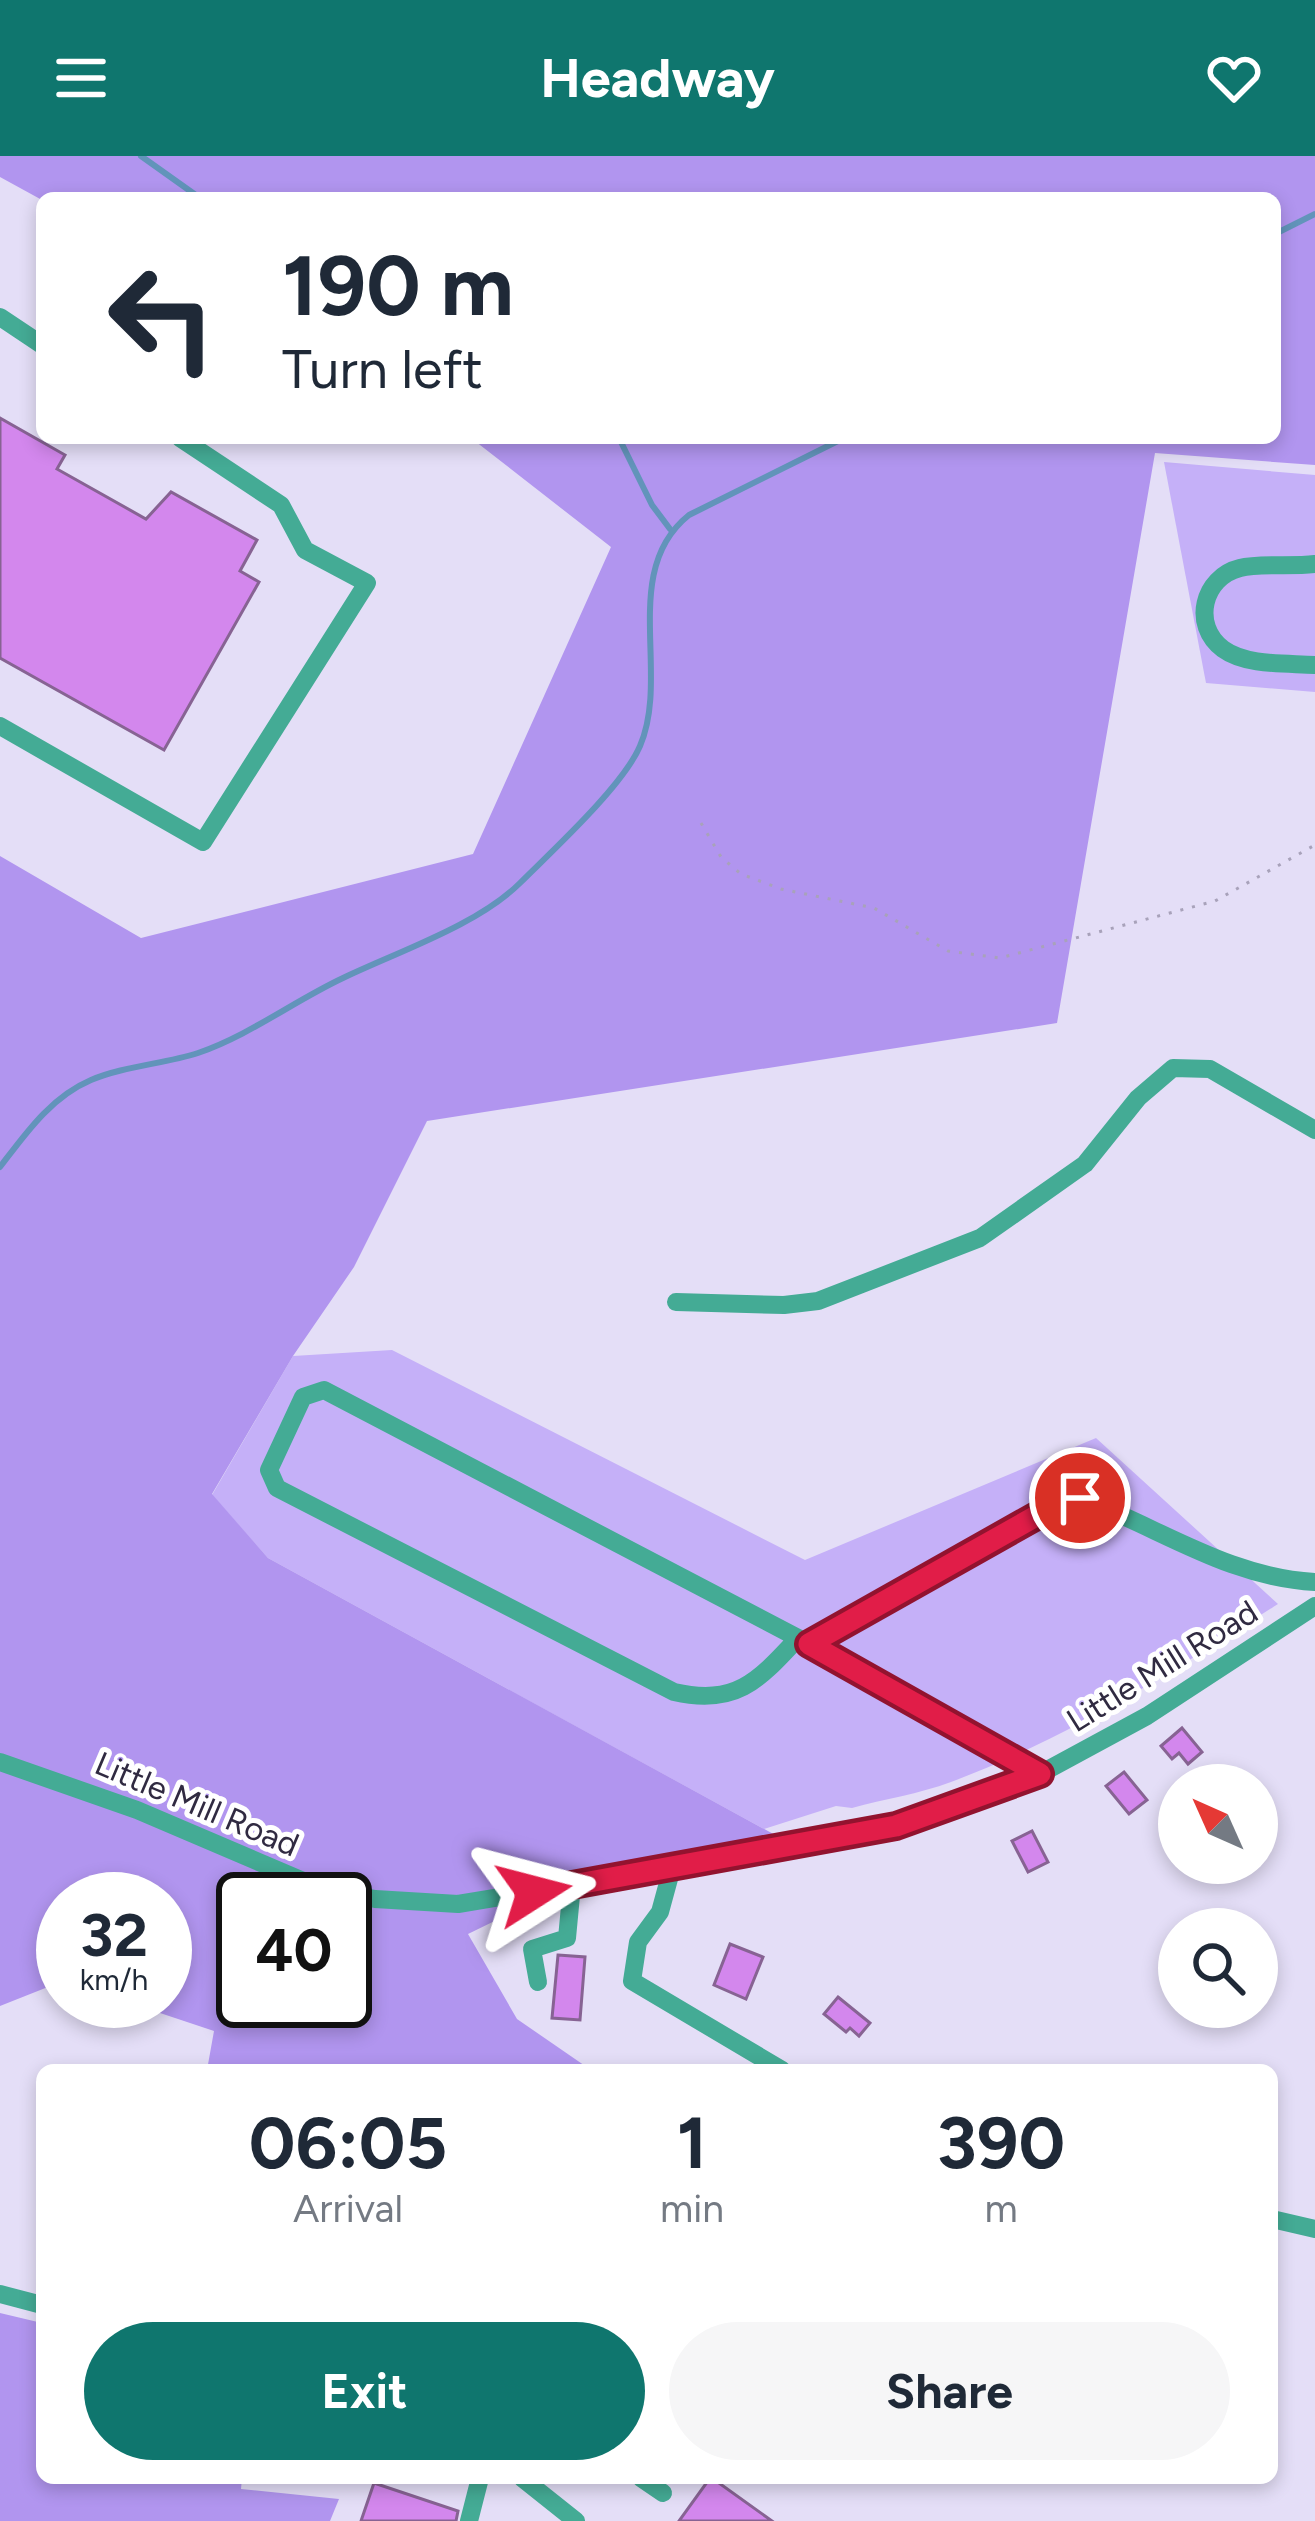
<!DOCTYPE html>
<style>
:root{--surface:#fff;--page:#f6f6f7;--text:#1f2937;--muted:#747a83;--accent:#0f766e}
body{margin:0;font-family:Figtree,sans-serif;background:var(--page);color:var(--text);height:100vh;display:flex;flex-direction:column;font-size:45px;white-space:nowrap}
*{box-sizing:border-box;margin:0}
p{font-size:39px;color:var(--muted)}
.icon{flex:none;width:66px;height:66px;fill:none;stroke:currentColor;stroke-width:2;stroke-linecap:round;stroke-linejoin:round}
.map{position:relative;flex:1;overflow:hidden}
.panel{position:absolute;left:36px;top:1908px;width:1242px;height:420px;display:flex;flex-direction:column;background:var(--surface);border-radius:18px;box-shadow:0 6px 18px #0003}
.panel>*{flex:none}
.banner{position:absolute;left:36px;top:36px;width:1245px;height:252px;border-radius:18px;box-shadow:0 6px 18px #0003;background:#fff;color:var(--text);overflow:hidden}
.needle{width:78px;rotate:315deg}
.fabs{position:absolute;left:1158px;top:1608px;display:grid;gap:24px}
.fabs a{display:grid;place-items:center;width:120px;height:120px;border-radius:50%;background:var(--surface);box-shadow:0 6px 18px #0003;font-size:60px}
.speed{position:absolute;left:36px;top:1716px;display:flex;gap:24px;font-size:60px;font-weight:700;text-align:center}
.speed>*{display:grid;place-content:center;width:156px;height:156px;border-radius:50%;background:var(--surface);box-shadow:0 6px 18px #0003;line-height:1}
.speed small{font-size:30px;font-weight:400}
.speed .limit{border:6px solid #111;border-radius:18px;background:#fff;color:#111}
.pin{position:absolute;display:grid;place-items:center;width:102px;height:102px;color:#fff;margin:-51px;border:6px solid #fff;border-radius:50%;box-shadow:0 3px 12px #0007}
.me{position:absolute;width:132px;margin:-66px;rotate:81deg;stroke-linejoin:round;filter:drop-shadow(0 0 9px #0008)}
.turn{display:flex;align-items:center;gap:42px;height:252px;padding:0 48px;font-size:54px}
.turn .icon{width:156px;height:156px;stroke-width:2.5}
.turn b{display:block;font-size:84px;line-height:102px}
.eta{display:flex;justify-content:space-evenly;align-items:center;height:204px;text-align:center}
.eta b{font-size:72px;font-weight:700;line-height:84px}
.cta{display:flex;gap:24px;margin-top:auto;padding:24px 48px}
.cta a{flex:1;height:138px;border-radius:72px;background:var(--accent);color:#fff;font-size:48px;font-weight:700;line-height:138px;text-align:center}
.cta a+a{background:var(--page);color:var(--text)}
header{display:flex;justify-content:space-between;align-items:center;height:156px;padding:0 48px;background:var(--accent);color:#fff;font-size:54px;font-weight:700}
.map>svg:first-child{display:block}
</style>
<header><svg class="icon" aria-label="menu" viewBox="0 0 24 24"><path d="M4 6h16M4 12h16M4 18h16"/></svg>Headway<svg class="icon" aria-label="heart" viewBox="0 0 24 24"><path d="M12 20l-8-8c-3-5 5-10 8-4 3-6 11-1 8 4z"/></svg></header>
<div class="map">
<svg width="1315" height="2365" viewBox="0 0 1315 2365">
<rect width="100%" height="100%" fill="#e4def7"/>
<g fill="#c5b0f8">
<polygon points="1164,306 1315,319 1315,536 1206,527"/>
<path d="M392,1194L805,1404L1096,1282L1278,1448C1172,1516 1069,1582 951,1626C919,1638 884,1643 852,1652L836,1650L764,1673L268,1402L212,1339L293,1200Z"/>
</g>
<g fill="#b195ef" fill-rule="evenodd">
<path d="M0,0H1315V309L1155,297L1057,867L427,965L354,1111L293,1200L212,1338L268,1402L788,1686L605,1711L468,1778L517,1863L591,1914H207L214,1875L124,1845H165V1743H63V1825L0,1850V700L141,782L473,698L611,391L471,282H1275V42L42,44L0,21ZM243,1743H345V1845H243Z"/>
<polygon points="0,2157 42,2167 42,2322 242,2322 241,2333 339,2343 330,2365 0,2365"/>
</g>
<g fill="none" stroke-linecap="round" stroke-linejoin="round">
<g stroke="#6294ba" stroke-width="6">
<polyline points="141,0 200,42"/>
<polyline points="1275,78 1315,58"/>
<polyline points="619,282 652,349 670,373"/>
<path d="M0,1011C26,977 51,941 91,924C124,910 164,908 198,897C250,879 294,845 343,822C397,796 478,769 520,727C552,695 623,630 640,590C671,518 619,415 689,359L844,282"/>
</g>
</g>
<g fill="#d387ed" stroke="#876393" stroke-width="3">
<polygon points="0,262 65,299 57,313 146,363 171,336 257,384 240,415 259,426 164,594 0,502"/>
<polygon points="1182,1572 1202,1596 1188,1608 1179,1597 1172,1603 1161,1590"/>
<polygon points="1124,1616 1147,1644 1129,1658 1106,1630"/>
<polygon points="1032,1675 1048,1706 1028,1716 1012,1685"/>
<polygon points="730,1788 763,1801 746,1843 714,1829"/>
<polygon points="558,1799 585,1801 580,1864 552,1862"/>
<polygon points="838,1841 870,1867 859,1880 850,1872 846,1876 824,1858"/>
<polygon points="710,2322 712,2322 772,2365 679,2365"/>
<polygon points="374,2327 458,2355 456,2365 361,2365"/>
</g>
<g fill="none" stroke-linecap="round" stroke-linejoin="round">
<polyline stroke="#a8a2ba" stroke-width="3" stroke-dasharray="3 9" stroke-linecap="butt" points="701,667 721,701 741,718 781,733 874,752 948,795 1000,802 1215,745 1315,689"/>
<g stroke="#44ab95" stroke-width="18">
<polyline points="0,161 42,189"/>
<path d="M1315,408C1292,411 1259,407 1240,412C1203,421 1191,469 1223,493C1246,510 1287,507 1315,509"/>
<polyline points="0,570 203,686 367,427 305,394 281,349 180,282"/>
<polyline points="676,1146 784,1149 818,1145 980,1082 1085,1008 1138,942 1173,912 1210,913 1315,974"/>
<path d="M324,1234L798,1482C758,1525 736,1550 674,1536L277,1332L269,1314L303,1241Z"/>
<polyline points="803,1484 1040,1618"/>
<path d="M809,1488L1054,1350L1080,1342C1161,1372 1227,1421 1315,1426"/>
<polyline points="0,1606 137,1654 322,1733 375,1743 458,1748 768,1696 896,1670 1040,1618 1147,1560 1315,1450"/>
<polyline points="672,1712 660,1756 638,1786 632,1825 782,1914"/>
<polyline points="538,1826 532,1793 567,1782 572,1729"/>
<polyline points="1272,2063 1315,2073"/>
<polyline points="0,2138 42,2149"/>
<polyline points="522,2322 576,2365"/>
<polyline points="641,2322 663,2337"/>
<polyline points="469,2365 480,2322"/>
</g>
</g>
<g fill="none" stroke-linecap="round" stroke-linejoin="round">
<defs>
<polyline id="route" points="534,1736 896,1670 1040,1618 809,1488 1054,1350 1080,1342"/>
</defs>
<use href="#route" stroke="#92132f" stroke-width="30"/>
<use href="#route" stroke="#e11d48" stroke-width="21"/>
</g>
<g text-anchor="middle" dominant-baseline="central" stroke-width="10" stroke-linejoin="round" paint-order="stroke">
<g font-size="33" fill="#302a41" stroke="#fff">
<text transform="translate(1162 1510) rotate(-32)">Little Mill Road</text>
<text transform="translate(197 1648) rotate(23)">Little Mill Road</text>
</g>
</g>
</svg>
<div class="fabs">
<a><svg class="needle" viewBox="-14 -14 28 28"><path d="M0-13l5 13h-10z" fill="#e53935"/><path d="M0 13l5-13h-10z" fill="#747a83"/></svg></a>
<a><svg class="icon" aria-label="search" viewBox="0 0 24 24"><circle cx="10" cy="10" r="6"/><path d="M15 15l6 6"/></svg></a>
</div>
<div class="speed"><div>32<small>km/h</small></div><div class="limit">40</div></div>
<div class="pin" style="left:1080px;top:1342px;background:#d93025"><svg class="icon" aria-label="arrive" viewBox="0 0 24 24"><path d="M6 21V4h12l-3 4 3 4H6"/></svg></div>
<svg class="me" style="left:534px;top:1736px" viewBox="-20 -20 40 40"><path d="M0-17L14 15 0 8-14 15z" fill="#e11d48" stroke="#fff" stroke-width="4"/></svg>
<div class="banner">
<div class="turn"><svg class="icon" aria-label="left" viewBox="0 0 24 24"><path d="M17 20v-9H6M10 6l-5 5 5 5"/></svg><div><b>190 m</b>Turn left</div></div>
</div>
<section class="panel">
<div class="eta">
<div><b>06:05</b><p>Arrival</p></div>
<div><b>1</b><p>min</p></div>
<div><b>390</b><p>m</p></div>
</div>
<div class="cta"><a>Exit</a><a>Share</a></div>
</section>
</div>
